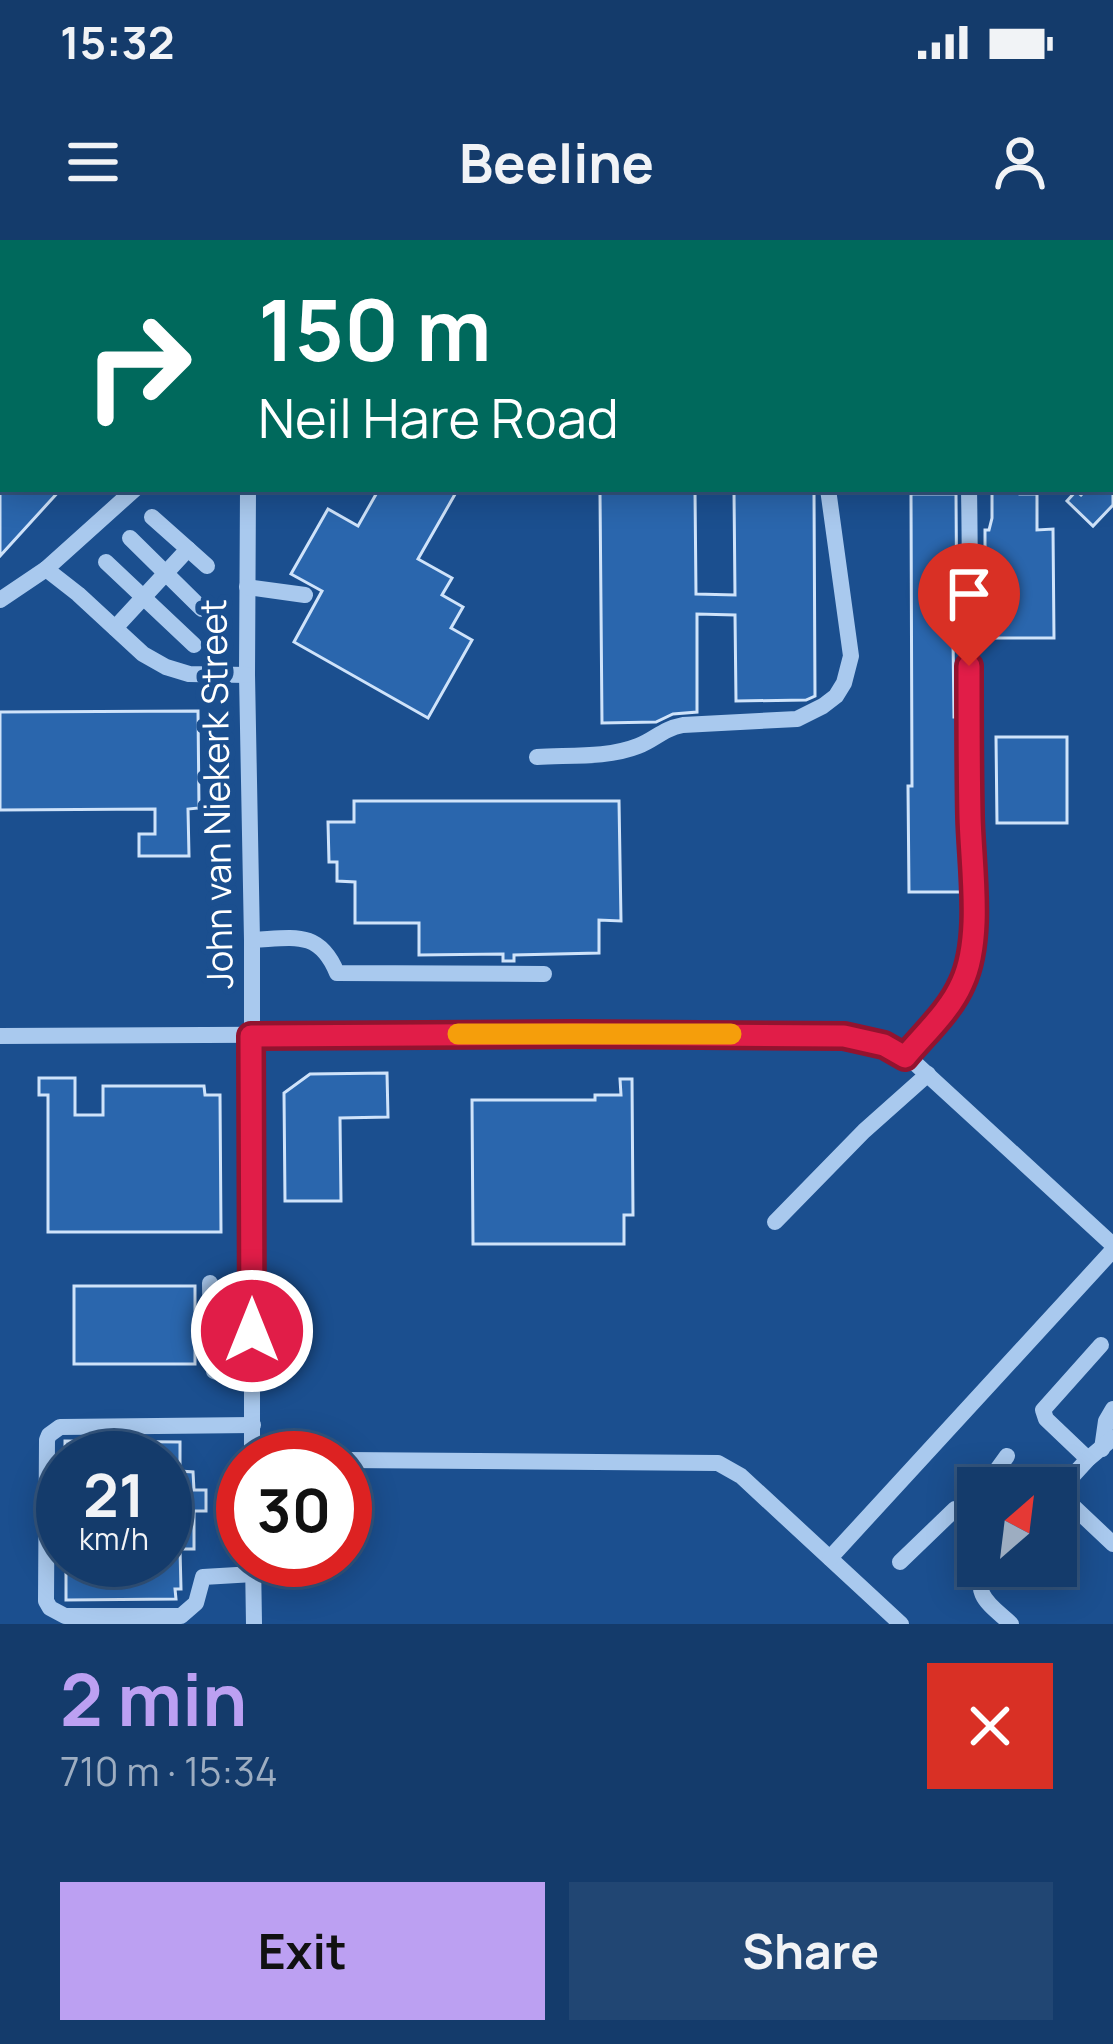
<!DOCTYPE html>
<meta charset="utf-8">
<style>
:root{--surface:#143b6b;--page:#214673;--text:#f1f3f6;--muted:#9dadc1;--line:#33557e;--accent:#bca0f2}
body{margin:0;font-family:Manrope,sans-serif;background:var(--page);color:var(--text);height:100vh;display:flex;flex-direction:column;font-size:45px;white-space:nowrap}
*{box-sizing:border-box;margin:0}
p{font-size:39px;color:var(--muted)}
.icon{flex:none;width:66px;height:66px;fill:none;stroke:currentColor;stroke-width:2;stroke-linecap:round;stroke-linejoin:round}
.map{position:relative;height:1384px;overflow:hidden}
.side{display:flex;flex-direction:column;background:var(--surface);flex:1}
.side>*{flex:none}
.banner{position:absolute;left:0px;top:0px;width:1113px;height:252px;box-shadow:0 6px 30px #0003,0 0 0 3px var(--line);background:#00695c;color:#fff;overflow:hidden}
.needle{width:78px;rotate:28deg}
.fabs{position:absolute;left:957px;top:1227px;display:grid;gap:24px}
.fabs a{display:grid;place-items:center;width:120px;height:120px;border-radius:0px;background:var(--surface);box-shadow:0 6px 30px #0003,0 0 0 3px var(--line);font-size:60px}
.speed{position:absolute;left:36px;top:1191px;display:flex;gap:24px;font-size:60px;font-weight:700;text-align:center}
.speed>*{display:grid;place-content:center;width:156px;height:156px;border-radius:50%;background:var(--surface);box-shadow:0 6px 30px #0003,0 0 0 3px var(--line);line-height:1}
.speed small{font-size:30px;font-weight:400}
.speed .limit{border:18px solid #d22;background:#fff;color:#111}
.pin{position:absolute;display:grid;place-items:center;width:102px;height:102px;color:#fff;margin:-123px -51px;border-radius:50% 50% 50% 0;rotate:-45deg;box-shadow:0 0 12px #0007}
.pin .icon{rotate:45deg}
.me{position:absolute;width:132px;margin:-66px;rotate:0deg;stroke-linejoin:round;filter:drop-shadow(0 0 9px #0008)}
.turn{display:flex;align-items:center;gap:42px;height:252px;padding:0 60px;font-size:54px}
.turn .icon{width:156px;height:156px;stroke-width:2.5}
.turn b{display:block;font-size:84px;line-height:102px}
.round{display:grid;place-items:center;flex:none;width:126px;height:126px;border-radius:0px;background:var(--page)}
.headline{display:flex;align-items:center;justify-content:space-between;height:204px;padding:0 60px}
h1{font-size:72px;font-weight:700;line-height:90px;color:var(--accent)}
.cta{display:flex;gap:24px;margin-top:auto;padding:24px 60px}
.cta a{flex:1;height:138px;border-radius:0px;background:var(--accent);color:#111;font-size:48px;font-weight:700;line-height:138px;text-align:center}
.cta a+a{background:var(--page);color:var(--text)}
.status{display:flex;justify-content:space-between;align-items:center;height:84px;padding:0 60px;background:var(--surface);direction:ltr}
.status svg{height:33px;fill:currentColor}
header{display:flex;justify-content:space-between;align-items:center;height:156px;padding:0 60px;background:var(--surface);font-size:54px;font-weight:700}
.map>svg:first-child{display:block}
</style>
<div class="status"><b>15:32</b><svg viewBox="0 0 49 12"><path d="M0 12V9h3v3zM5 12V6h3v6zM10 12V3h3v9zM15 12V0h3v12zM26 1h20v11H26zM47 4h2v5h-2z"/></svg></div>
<header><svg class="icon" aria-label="menu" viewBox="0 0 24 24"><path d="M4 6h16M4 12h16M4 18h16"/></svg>Beeline<svg class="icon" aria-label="person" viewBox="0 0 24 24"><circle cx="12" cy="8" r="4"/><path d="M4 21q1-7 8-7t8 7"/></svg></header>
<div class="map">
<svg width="1113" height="1384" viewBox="0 0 1113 1384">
<rect width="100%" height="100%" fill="#1b4f8f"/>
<g fill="#2a66ad" stroke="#cfe3fa" stroke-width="3">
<polygon points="0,249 61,249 0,316"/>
<polygon points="379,249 458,249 418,319 452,338 442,355 463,367 451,388 472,400 428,478 294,402 322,351 291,334 328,269 358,286"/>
<polygon points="992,249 1020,249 1020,254 1037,254 1037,290 1053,289 1054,398 985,398 985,290 989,290 992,278"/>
<polygon points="1087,249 1113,249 1113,265 1093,286 1067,261 1076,251 1081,255"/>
<polygon points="695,251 696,354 735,355 734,251 814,251 815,456 806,460 736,461 735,375 697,374 697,472 673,474 656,482 602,483 600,253"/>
<polygon points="911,254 956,254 957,398 953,398 954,477 957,477 961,652 909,652 908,546 912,546"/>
<polygon points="198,471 199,568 188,569 189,616 139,616 139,594 155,594 155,569 0,570 0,472"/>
<polygon points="996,497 1067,497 1067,583 997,583"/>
<polygon points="354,561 619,561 621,681 599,680 599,713 514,715 514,721 503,721 503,714 419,715 419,683 355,683 355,642 337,641 337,622 329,622 328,582 354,582"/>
<polygon points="387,833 388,877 340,878 341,961 285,961 284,853 310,834"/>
<polygon points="39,838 75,838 75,875 103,875 103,846 204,846 205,855 220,855 221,992 48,992 48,855 39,855"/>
<polygon points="620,839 632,839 633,975 624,975 624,1004 473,1004 472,860 595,860 595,855 621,855"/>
<rect x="74" y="1046" width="121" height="78"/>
<polygon points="65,1201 180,1202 180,1231 193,1232 194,1250 206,1250 206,1271 194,1271 194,1309 180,1309 181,1349 175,1349 176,1359 66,1360 66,1320 165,1320 165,1218 65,1218"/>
</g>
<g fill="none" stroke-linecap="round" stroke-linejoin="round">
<g stroke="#a9c9ee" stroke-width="16">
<polyline points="368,3 371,0"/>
<polyline points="413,3 416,0"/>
<polyline points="1110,170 1113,166"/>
<polyline points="248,249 247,435 252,700 252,1218"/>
<polyline points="130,298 202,369"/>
<polyline points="188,309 207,326"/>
<polyline points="106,322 194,405"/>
<polyline points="46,329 135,249"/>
<polyline points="247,347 305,355"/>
<polyline points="0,360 46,329 78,354 143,414 166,427 189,434 247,435"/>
<polyline points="115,388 188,309 152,277"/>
<path d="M537,517C569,515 608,518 638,506C656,499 662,489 683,485L797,479L823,466L836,456L844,443L851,416L828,249"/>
<path d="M252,700C293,698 319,689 337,733L544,734"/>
<path d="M0,796L615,793L845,795C872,800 894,809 917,825L1113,1005"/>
<path d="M905,817C927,790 959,762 968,727C980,676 971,623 970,571C969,464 971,356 969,249"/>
<polyline points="775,982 864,891 928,834"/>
<polyline points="210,1043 211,1118 214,1131 227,1136 252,1137"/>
<polyline points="253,1185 60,1187 49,1195 47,1200 46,1361 50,1368 65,1376 181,1376 196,1363 203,1337 254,1334"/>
<polyline points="1102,1209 1106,1181 1113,1169"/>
<polyline points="1088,1219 1046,1179 1043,1170 1101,1105"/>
<polyline points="345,1220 718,1223 741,1236 901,1384"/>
<polyline points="996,1248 994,1234 1007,1216"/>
<polyline points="1058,1252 1113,1304"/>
<polyline points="1056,1254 1088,1219 1113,1198"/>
<polyline points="830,1318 1113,1010"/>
<polyline points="253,1320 254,1384"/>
<polyline points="900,1322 955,1269 961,1270 978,1285"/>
<path d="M990,1326C967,1353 992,1366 1011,1384"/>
</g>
</g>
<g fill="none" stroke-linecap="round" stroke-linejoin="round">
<defs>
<path id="route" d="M252,1091L251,796L573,794L844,796L884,805L905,817C924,794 950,771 962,743C983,698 971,625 970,576C969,526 969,476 969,426"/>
</defs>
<use href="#route" stroke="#92132f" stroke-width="30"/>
<use href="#route" stroke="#e11d48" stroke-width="21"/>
<polyline stroke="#f59e0b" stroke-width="21" points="458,794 731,794"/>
</g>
<g text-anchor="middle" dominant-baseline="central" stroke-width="12" stroke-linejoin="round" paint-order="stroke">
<g font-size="36" fill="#fff" stroke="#1b4f8f">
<text transform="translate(216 554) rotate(-91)">John van Niekerk Street</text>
</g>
</g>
</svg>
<div class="fabs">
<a><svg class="needle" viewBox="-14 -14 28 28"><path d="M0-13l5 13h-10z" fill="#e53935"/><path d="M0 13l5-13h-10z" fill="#9dadc1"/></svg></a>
</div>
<div class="speed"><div>21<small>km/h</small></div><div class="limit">30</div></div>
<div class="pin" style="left:969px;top:426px;background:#d93025"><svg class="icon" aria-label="arrive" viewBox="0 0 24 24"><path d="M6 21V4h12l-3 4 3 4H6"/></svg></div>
<svg class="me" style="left:252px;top:1091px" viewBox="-20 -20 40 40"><circle r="17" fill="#e11d48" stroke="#fff" stroke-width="3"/><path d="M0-11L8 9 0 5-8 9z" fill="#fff"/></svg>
<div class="banner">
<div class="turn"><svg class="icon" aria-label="right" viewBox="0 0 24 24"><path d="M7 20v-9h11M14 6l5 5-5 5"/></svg><div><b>150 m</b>Neil Hare Road</div></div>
</div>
</div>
<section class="side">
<div class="headline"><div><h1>2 min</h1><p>710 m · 15:34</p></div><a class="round" style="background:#d93025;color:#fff"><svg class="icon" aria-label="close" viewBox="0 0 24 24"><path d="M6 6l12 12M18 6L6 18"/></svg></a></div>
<div class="cta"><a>Exit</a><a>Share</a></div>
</section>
